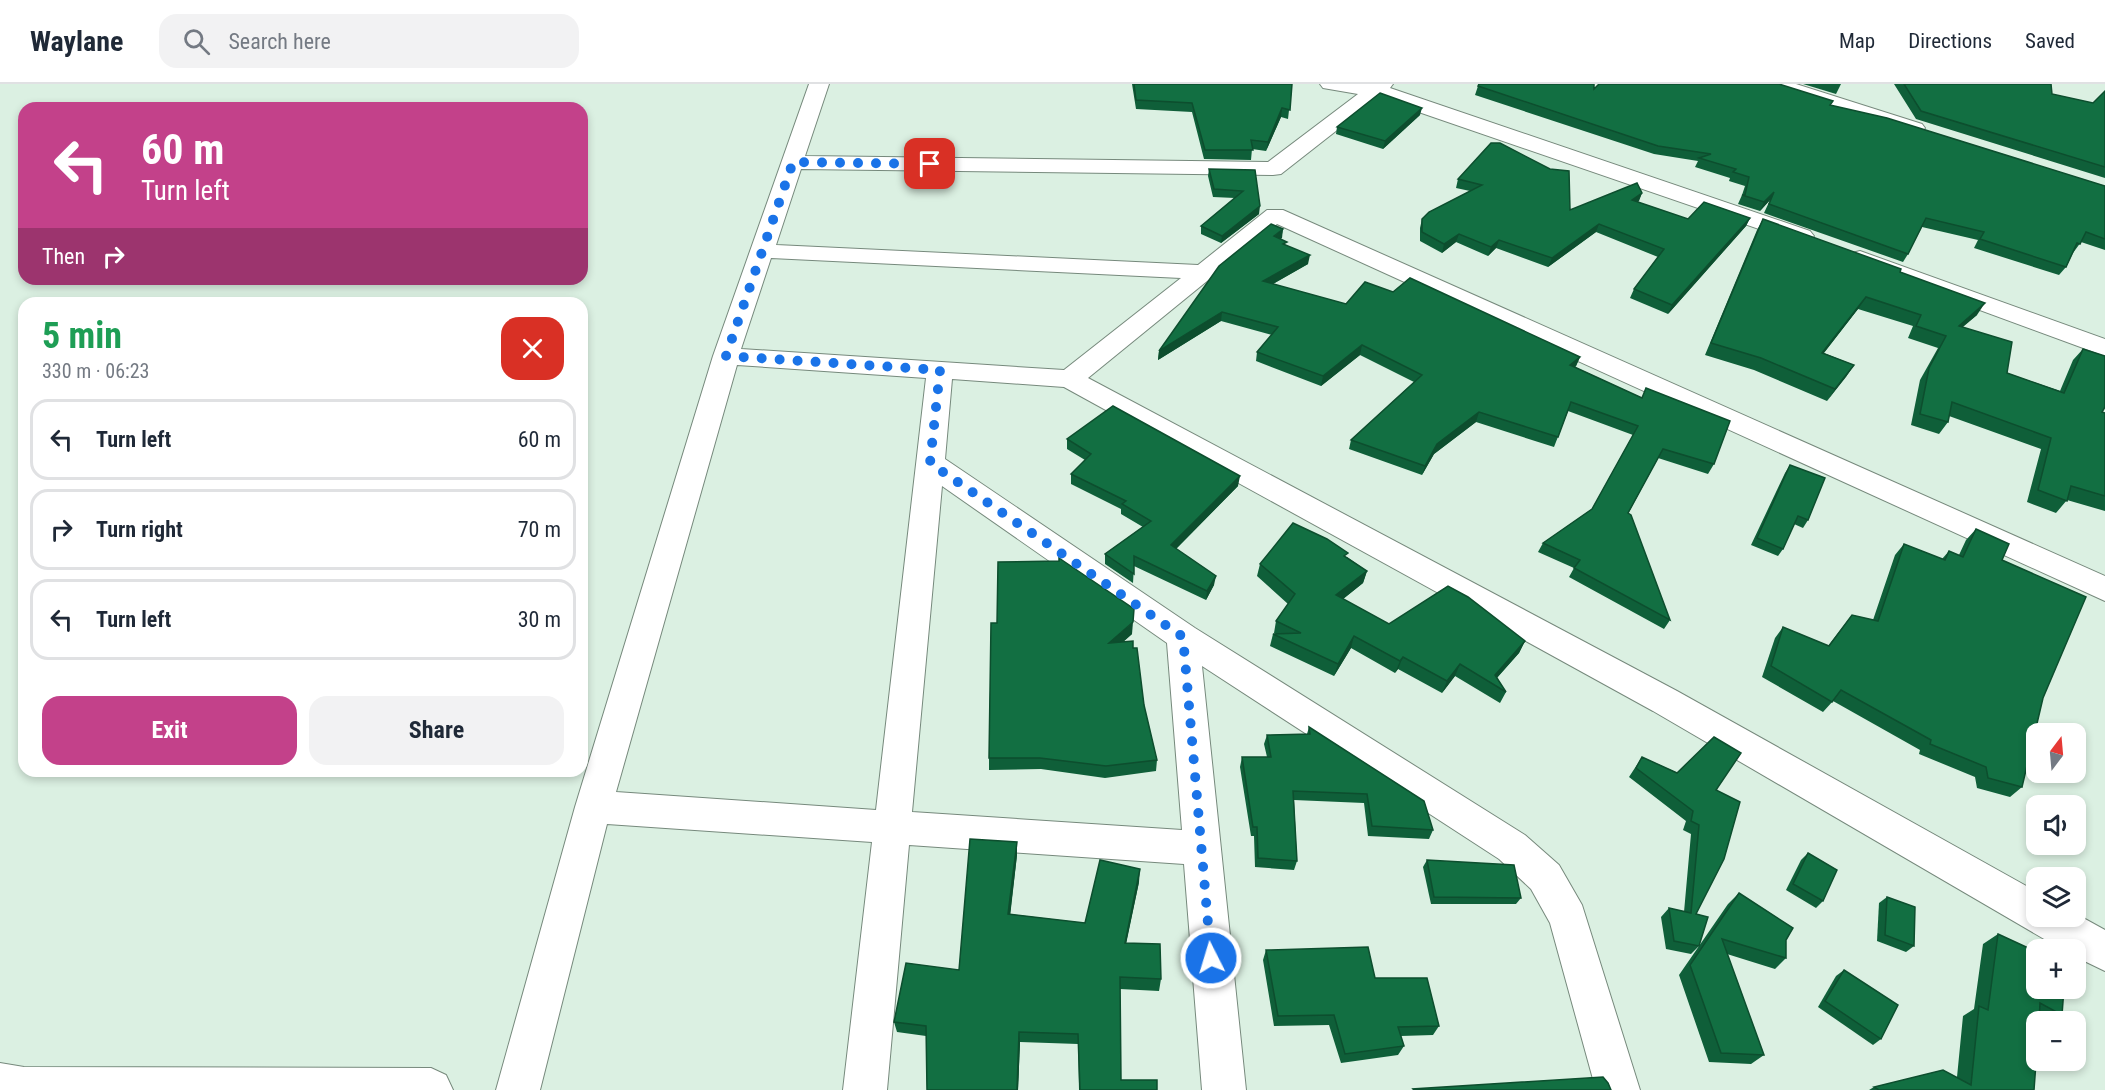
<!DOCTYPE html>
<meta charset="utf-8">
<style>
:root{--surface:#fff;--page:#f2f2f3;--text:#1f2937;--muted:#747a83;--line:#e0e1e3;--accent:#c3418a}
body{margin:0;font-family:"Roboto Condensed",sans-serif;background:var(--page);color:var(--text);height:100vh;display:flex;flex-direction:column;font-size:22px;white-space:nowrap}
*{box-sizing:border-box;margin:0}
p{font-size:20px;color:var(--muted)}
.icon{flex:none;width:33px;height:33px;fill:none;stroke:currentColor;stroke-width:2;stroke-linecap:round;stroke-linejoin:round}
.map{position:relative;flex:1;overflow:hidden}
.details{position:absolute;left:18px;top:213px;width:570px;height:480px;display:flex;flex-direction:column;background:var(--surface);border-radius:18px;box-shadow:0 3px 9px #0003}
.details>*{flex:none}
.banner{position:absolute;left:18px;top:18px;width:570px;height:183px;border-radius:18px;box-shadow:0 3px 9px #0003;background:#c3418a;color:#fff;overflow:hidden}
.needle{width:39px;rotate:16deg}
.fabs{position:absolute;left:2026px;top:639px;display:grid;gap:12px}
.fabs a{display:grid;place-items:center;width:60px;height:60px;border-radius:12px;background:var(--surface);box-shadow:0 3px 9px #0003;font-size:30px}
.pin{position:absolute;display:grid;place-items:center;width:51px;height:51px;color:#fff;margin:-26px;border-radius:12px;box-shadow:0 3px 9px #0006}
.me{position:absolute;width:66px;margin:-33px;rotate:355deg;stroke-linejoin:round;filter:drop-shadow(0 0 4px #0008)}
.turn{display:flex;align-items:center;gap:21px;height:126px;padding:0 24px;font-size:27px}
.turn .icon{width:78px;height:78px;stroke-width:2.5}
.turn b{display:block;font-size:42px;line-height:51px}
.then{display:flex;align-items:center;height:57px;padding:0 24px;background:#0003;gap:12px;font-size:22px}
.round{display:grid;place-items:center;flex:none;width:63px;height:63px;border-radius:18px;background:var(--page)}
.summary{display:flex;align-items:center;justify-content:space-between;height:102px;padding:0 24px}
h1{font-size:36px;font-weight:700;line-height:45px;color:#1e9e55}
.button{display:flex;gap:12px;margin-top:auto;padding:12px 24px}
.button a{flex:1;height:69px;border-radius:18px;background:var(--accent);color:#fff;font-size:24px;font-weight:700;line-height:69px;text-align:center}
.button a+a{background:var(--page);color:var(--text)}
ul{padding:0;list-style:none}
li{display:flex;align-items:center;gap:18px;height:81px;margin:0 12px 9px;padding:0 12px;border:3px solid var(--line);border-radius:18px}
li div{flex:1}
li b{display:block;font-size:22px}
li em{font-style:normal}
header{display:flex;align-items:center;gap:36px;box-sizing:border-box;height:84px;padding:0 30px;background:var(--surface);border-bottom:2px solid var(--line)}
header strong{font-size:28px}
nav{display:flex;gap:33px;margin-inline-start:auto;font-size:21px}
.search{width:420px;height:54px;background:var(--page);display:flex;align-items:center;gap:15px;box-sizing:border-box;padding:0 21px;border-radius:18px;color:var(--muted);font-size:22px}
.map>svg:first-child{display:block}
</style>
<header>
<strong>Waylane</strong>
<div class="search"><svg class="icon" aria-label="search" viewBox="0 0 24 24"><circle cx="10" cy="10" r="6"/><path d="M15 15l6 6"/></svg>Search here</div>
<nav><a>Map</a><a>Directions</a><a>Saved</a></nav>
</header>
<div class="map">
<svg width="2105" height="1006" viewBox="0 0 2105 1006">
<rect width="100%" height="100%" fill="#dbf0e2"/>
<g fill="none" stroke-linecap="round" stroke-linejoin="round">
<defs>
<g id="minor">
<path d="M809,0H829L805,72L1268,78L1358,10L1323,4L1320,0H1393L1390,4L1810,147L1814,152L1810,157H1794L1378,14L1281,90L1273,91L801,85L776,161L1198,181L1267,126H1283L2105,492V517L1277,140L1088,294L1677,607L2037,808V832H2076V830L2105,846V887L2076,873V866H2063L1653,627L1064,303L952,295L945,375L1195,544L1525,751L1559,781L1582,821L1640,1006H1596L1550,839L1531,805L1499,775L1202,582L1246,1006H1202L1184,780L909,761L887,1006H843L872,758L607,740L540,1006H496L575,723L713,272ZM771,174L1181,194L1064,286L741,265ZM737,281L926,294L876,726L616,708ZM942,402L1167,559L1182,746L912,728Z"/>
<polygon points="1766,0 1796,0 1922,40 1925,44 1922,48 1908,48 1769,4"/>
<polygon points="1860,167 2105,255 2105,272 1852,179 1848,174 1852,169"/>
<polygon points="0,979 24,983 431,984 446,991 453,1006 0,1006"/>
</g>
</defs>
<use href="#minor" stroke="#76897c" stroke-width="2"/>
<use href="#minor" fill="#fff" fill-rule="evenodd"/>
</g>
<g fill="#0f5f39">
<polygon points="1132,0 1292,0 1288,35 1281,33 1266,67 1252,65 1251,76 1204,75 1192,28 1136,25"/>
<polygon points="1803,0 1841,0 1836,10"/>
<polygon points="1894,0 2051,0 2052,10 2093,19 2105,7 2105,94 1916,35"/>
<polygon points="1478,2 1594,5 1830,21 2105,102 2105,166 2081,158 2073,169 2066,183 2059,191 1974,164 1978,156 1922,143 1908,170 1903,178 1764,129 1770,116 1760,127 1738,120 1742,111 1745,102 1729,97 1730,94 1695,83 1698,77 1654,70 1475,11"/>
<polygon points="1420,31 1383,65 1336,50 1337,43"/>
<polygon points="1491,59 1570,126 1642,109 1638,118 1688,135 1750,134 1746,142 1668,230 1630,214 1634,205 1658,173 1596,148 1548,183 1496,164 1488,172 1456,158 1442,169 1420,157 1420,144 1422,135 1470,107 1456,104 1458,95"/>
<polygon points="1209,85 1255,86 1259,130 1221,159 1201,150 1201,142 1235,114 1213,113 1208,92"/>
<polygon points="1763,135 1900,188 1977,231 1962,243 2007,289 2060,307 2073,276 2083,265 2102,328 2105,329 2105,427 2067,416 2056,429 2027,418 2041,365 1949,332 1948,338 1939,350 1911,341 1920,296 1938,264 1908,254 1913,242 1858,225 1824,269 1854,281 1827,317 1754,286 1705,271 1757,146"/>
<polygon points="1283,145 1281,155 1286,162 1308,180 1273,200 1346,220 1580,273 1576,282 1575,283 1642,314 1646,304 1714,380 1708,390 1658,374 1628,430 1670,536 1664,545 1569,493 1574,484 1538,468 1543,459 1592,425 1633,351 1568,327 1554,363 1476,338 1434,370 1422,391 1349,365 1351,356 1414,298 1360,271 1321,302 1256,277 1257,268 1272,251 1221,237 1158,276 1159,267"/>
<polygon points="1067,355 1238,402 1176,465 1214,501 1206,516 1134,482 1133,499 1105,480 1105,470 1143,443 1121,430 1121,425 1071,400 1071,390 1085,376 1067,365"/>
<polygon points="1790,381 1808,436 1803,444 1794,440 1783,465 1778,472 1751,461 1785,389"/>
<polygon points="1976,445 2002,476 2043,614 2022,703 2010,713 1977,704 1975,693 1919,670 1920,666 1833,617 1823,628 1762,593 1775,554 1783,543 1828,562 1852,531 1873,536 1895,471 1904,460 1942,475 1949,467 1959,471 1966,456"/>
<polygon points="1347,473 1367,487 1363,499 1343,515 1389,540 1525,557 1519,569 1497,594 1506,608 1500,619 1455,592 1442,609 1398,585 1395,589 1351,564 1334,592 1270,562 1273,550 1276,550 1274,549 1276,537 1288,520 1257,492 1260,480"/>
<polygon points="991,539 1132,550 1123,558 1133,564 1144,621 1157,676 1156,687 1105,694 1041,685 989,686 989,674"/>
<polygon points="1309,643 1433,746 1429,755 1368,752 1364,719 1294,716 1297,777 1294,786 1255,783 1254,752 1251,752 1240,683 1242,673 1267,673 1264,660 1267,651 1307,650"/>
<polygon points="1642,673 1716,706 1696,830 1699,862 1691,870 1666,865 1661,833 1669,824 1684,828 1691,750 1683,746 1686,737 1629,693"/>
<polygon points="1017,758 1017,771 1010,830 1085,839 1139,798 1126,859 1161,895 1159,907 1120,905 1121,996 1157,1006 1079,1006 1078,960 1020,958 1018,1006 927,1006 926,952 897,948 894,938 959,886"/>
<polygon points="1808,769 1823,817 1816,824 1786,806 1801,776"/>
<polygon points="1427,776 1521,814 1516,820 1431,820 1423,783"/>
<polygon points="1739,809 1786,856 1786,874 1775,885 1727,870 1764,971 1751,980 1709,978 1679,891 1728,820"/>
<polygon points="1887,813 1914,862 1906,868 1877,857 1879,819"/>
<polygon points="1998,850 2062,931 2050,938 2037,938 2034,1006 1869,1006 1874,1003 1957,993 1963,932 1974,925 1983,860"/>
<polygon points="1266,866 1375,894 1439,942 1433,951 1401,952 1404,962 1398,971 1341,979 1329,941 1274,942 1263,876"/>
<polygon points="1844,886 1881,955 1873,961 1818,923 1836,892"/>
</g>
<g fill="#0d4e2e">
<polygon points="1282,24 1281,33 1266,67 1268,58"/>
<polygon points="1422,24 1420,31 1383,65 1385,57"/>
<polygon points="1774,108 1770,116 1760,127 1764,118"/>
<polygon points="1642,109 1639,117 1629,125 1632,116"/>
<polygon points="1260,122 1259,130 1221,159 1222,152"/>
<polygon points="1750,134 1746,142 1668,230 1672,221"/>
<polygon points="1599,140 1596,148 1548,183 1552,174"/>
<polygon points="1283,145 1282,154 1272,161 1274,152"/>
<polygon points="1459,150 1456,158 1442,169 1444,160"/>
<polygon points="1499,156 1496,164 1488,172 1491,163"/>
<polygon points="1310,171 1308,180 1262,206 1263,197"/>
<polygon points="1866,213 1858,225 1815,280 1822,269"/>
<polygon points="1985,219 1977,231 1950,254 1959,242"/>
<polygon points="1222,228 1221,237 1158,276 1159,267"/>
<polygon points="1362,261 1360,271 1321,302 1323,292"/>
<polygon points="1580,273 1576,282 1566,291 1570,281"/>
<polygon points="1854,281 1846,293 1827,317 1835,305"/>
<polygon points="1479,328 1476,338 1434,370 1422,391 1425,382 1437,360"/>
<polygon points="1240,392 1238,402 1170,471 1171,461"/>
<polygon points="1367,487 1363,499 1333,523 1336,511"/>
<polygon points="1216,492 1214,501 1206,516 1207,507"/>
<polygon points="1133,538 1132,550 1108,571 1109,559"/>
<polygon points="1354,552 1351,564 1334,592 1338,580"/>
<polygon points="1525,557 1519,569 1492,599 1495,591"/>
<polygon points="1403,573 1398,585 1395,589 1400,577"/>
<polygon points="1460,580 1455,592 1442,609 1447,597"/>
<polygon points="1017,758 1017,771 1009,842 1008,830"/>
<polygon points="1140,785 1139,798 1124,870 1125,859"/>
<polygon points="1019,948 1020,958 1018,1006 1017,1006"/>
</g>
<g fill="#126f42" stroke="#0d4e2e" stroke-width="1.5">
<polygon points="1134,0 1292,0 1290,26 1282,24 1268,58 1251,56 1253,66 1205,66 1192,19 1136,16"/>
<polygon points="1479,0 1594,0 1594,5 1599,0 1779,0 1833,17 1830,21 1887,34 2105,102 2105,155 2086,148 2080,160 2077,159 2066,183 1980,155 1984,148 1926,134 1908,170 1769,120 1774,108 1764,118 1742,111 1745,111 1749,93 1733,88 1736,85 1699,74 1711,70 1658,62 1478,2"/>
<polygon points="1904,0 2051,0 2052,10 2093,19 2105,7 2105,83 1921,27"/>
<polygon points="1380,9 1422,24 1385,57 1337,43"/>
<polygon points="1491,59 1500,59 1550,85 1569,87 1570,126 1637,99 1642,109 1632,116 1688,135 1704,118 1750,134 1672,221 1634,205 1664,165 1599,140 1552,174 1499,156 1491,163 1459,150 1444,160 1422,148 1422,135 1429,128 1482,101 1458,95"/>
<polygon points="1209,85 1255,86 1260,122 1222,152 1201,142 1243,107 1214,105"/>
<polygon points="1763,135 1901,185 1900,188 1985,219 1959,242 2012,258 2007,289 2064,309 2083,265 2105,272 2105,323 2102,328 2105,329 2105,412 2071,402 2067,417 2038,406 2051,354 1952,318 1948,338 1920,330 1929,284 1946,252 1916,242 1921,231 1866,213 1822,269 1854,281 1835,305 1761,274 1711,259"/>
<polygon points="1271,140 1283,145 1274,152 1287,158 1283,160 1310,171 1263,197 1346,220 1365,198 1393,208 1410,194 1580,273 1570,281 1642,314 1646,304 1730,337 1714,380 1663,365 1628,429 1631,431 1670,536 1574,484 1580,476 1543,459 1592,425 1638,342 1571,318 1558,353 1479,328 1437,360 1425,382 1351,356 1422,291 1362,261 1323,292 1257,268 1278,243 1222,228 1159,267 1219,182"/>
<polygon points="1113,322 1240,392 1171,461 1216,492 1207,507 1134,472 1134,490 1105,470 1151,437 1122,420 1126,417 1071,390 1091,370 1067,355"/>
<polygon points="1790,381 1825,394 1808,436 1798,432 1783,465 1757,454"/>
<polygon points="1293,439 1327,455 1348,469 1344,472 1367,487 1336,511 1389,540 1448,502 1468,513 1525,557 1495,591 1506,608 1460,580 1447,597 1403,573 1400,577 1354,552 1338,580 1273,550 1301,549 1276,537 1295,510 1260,480"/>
<polygon points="1976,445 2009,460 2002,476 2086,513 2043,614 2022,703 1988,694 1986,683 1930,660 1931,656 1841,606 1832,618 1771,582 1783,543 1829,562 1852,531 1878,537 1904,460 1945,476 1949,467 1963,473"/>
<polygon points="1059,474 1134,525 1133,538 1109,559 1133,557 1133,564 1137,564 1144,621 1157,676 1106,682 1040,674 989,674 991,539 997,539 998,478 1059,477"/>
<polygon points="1309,643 1424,717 1433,746 1372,742 1367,710 1293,707 1297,777 1258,774 1257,743 1253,743 1242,673 1271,673 1267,651 1310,650"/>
<polygon points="1714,653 1741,669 1716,706 1740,718 1724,775 1696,830 1708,833 1699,862 1674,857 1669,824 1691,829 1699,741 1691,737 1693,727 1636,684 1642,673 1677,689"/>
<polygon points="970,755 1017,758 1008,830 1085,839 1100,776 1140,785 1125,859 1160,860 1161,895 1120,893 1121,996 1157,996 1157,1006 1080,1006 1078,950 1019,948 1017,1006 927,1006 926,942 894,938 906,879 959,886"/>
<polygon points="1808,769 1837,786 1823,817 1793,800"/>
<polygon points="1427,776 1514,781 1521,814 1434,813"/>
<polygon points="1739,809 1793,844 1786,856 1786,874 1722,855 1764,971 1721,969 1690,881"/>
<polygon points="1887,813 1915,823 1914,862 1885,851"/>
<polygon points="1998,850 2037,868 2037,904 2064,904 2062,931 2040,919 2039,938 2037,938 2037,965 2034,1006 1879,1006 1874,1003 1943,986 1971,1001 1979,922 1988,926"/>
<polygon points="1368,863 1375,894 1427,894 1439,942 1398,943 1404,962 1345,970 1334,931 1278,932 1266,866"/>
<polygon points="1844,886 1898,921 1881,955 1825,917"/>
<polygon points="1603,993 1608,999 1611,1006 1414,1006 1413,1005"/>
</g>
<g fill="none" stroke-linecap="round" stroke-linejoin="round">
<polyline stroke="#1a73e8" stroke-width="10" stroke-dasharray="0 18" points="930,80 793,78 726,272 940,286 930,379 1183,553 1211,874"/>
</g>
</svg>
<div class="fabs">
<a><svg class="needle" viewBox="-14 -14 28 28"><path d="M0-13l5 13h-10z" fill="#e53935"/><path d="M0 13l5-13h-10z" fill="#747a83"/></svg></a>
<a><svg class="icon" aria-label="sound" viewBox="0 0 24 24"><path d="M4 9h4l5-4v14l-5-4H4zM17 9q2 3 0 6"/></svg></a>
<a><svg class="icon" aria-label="layers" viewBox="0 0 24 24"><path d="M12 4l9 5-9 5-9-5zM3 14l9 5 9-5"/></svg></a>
<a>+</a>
<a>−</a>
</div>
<div class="pin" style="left:930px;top:80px;background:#d93025"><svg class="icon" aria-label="arrive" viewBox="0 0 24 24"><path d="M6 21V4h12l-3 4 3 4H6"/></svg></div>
<svg class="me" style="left:1211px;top:874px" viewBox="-20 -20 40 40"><circle r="17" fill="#1a73e8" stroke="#fff" stroke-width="3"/><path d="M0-11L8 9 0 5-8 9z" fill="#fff"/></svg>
<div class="banner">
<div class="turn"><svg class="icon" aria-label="left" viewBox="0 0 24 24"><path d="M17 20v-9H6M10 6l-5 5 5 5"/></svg><div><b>60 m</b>Turn left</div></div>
<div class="then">Then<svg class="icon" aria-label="right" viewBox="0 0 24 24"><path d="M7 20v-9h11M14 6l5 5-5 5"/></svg></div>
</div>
<section class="details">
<div class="summary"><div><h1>5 min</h1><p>330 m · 06:23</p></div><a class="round" style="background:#d93025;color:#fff"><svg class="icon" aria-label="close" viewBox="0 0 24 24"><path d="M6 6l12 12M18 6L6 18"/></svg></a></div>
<ul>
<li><svg class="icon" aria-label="left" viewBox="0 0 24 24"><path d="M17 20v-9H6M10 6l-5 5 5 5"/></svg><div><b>Turn left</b></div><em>60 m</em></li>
<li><svg class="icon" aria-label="right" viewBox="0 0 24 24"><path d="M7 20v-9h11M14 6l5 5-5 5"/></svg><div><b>Turn right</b></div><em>70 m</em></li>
<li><svg class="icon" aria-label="left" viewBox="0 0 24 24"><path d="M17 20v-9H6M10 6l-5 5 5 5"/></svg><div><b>Turn left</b></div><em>30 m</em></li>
</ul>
<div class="button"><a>Exit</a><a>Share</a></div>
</section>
</div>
